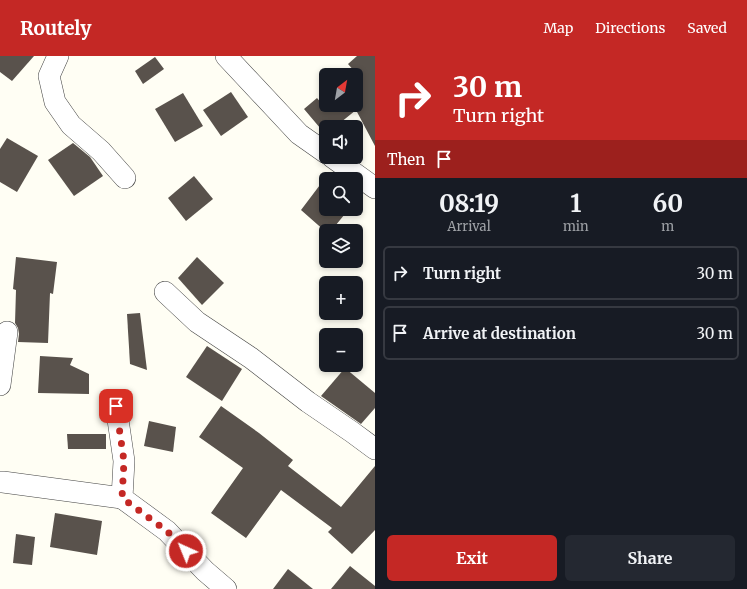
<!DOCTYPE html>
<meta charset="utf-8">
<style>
:root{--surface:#171b24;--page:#242831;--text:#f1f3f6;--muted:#9ea1a6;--line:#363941;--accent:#c42825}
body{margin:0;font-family:Merriweather,serif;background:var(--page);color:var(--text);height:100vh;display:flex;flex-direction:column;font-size:15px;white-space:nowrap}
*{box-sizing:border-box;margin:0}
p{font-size:13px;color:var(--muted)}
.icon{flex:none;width:22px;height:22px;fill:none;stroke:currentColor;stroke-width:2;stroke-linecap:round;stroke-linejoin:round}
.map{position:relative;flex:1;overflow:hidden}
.drawer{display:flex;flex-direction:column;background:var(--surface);width:372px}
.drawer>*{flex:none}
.guide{background:#c42825;color:#fff;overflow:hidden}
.needle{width:26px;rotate:31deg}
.fabs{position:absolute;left:319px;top:12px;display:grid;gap:8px}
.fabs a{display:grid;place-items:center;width:44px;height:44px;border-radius:6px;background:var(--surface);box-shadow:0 2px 6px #0003;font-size:20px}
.pin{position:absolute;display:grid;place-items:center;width:34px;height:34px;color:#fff;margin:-17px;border-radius:8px;box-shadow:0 2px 6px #0006}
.me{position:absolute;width:44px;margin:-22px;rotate:316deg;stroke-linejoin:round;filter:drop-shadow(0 0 3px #0008)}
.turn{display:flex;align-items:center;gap:14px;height:84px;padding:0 12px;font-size:18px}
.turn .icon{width:52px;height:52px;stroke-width:2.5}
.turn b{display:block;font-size:28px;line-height:34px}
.then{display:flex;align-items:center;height:38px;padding:0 12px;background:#0003;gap:8px;font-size:15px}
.eta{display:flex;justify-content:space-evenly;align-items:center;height:68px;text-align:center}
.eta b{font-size:24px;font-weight:700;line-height:28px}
.button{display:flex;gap:8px;margin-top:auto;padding:8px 12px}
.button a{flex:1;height:46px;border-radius:6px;background:var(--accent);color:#fff;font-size:16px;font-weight:700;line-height:46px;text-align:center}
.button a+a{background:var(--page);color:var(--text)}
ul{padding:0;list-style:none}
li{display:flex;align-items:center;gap:12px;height:54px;margin:0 8px 6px;padding:0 4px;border:2px solid var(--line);border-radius:6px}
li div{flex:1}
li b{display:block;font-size:15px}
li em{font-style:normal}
header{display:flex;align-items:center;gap:24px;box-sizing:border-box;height:56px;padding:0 20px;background:var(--accent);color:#fff}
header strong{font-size:19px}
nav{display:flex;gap:22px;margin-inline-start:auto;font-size:14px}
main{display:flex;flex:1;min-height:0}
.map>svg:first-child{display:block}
</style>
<header>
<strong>Routely</strong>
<nav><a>Map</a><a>Directions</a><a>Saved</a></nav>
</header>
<main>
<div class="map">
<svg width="375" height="533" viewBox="0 0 375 533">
<rect width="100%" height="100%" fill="#fffef4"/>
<g fill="#59524c">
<polygon points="0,0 34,0 12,25 0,16"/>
<polygon points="357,0 375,0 375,90 356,54 335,71 326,71 326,79 304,53 317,42 323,49 356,49 356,17 348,8"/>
<polygon points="155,1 164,13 143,28 135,15"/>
<polygon points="231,36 248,61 221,80 203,54"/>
<polygon points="183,37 203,70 175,86 155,53"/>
<polygon points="7,82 38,100 17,136 0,126 0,93"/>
<polygon points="73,87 90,101 103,120 74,140 48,104"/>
<polygon points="329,117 337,123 326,123 326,153 349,153 331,175 326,176 301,154"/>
<polygon points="194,120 213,143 186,165 168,142"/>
<polygon points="16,201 57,206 53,238 50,237 48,287 18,286 19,278 18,272 15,267 16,234 13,233"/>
<polygon points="197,201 224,227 202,249 178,222"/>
<polygon points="140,257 147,314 130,308 127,258"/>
<polygon points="207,290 242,313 222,345 186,321"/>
<polygon points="40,300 73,302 70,309 89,318 89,338 38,337"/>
<polygon points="345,312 375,337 375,352 361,368 321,340"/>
<polygon points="221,350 259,377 293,404 288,410 341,451 375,410 375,474 352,498 328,476 332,472 281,434 246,482 211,457 243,412 199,381"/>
<polygon points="149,365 176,371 173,396 144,390"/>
<polygon points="67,378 106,378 106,393 68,393"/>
<polygon points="55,457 102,465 97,499 50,491"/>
<polygon points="16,478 35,481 32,509 13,507"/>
<polygon points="350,510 375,530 375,533 331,533"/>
<polygon points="288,513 313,533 273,533"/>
</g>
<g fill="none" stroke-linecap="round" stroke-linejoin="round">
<defs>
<g id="street">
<polyline points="58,0 49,20 55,46 71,69 101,95 125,122"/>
<polyline points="226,0 299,78 326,97"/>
<polyline points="332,101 375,132"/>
<polyline points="165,236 197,266 251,302 308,346 352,376 375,393"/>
<polyline points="0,329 7,276"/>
<polyline points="116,350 124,405 122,442 167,475 205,515 226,533"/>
<polyline points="0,426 3,426 122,442"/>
</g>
</defs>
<use href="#street" stroke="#434343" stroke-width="22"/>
<use href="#street" stroke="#fff" stroke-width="21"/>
</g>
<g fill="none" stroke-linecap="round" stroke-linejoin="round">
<polyline stroke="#c42825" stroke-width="7" stroke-dasharray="0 12.6" points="116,350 124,405 122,442 167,475 186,495"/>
</g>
</svg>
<div class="fabs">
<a><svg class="needle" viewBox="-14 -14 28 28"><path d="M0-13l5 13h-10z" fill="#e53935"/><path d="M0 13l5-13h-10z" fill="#9ea1a6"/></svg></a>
<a><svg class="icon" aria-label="sound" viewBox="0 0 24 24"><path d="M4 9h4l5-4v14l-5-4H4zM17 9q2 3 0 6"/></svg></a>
<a><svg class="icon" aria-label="search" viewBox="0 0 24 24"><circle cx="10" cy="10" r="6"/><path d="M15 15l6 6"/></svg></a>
<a><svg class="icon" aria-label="layers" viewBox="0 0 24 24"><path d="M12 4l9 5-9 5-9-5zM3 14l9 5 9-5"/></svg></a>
<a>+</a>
<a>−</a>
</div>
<div class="pin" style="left:116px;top:350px;background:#d93025"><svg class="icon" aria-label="arrive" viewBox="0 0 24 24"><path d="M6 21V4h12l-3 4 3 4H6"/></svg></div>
<svg class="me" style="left:186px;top:495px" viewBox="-20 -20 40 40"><circle r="17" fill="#c42825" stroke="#fff" stroke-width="3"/><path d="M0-11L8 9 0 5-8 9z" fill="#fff"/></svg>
</div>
<section class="drawer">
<div class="guide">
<div class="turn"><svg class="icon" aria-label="right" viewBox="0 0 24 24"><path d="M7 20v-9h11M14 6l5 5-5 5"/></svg><div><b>30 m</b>Turn right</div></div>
<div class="then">Then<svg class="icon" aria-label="arrive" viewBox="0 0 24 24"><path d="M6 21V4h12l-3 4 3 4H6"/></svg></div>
</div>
<div class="eta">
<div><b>08:19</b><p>Arrival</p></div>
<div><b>1</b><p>min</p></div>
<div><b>60</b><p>m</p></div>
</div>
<ul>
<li><svg class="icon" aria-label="right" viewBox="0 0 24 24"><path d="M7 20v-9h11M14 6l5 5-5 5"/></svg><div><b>Turn right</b></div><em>30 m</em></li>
<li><svg class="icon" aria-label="arrive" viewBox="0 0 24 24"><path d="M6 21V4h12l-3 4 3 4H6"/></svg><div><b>Arrive at destination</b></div><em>30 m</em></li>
</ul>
<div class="button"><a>Exit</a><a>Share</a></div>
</section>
</main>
